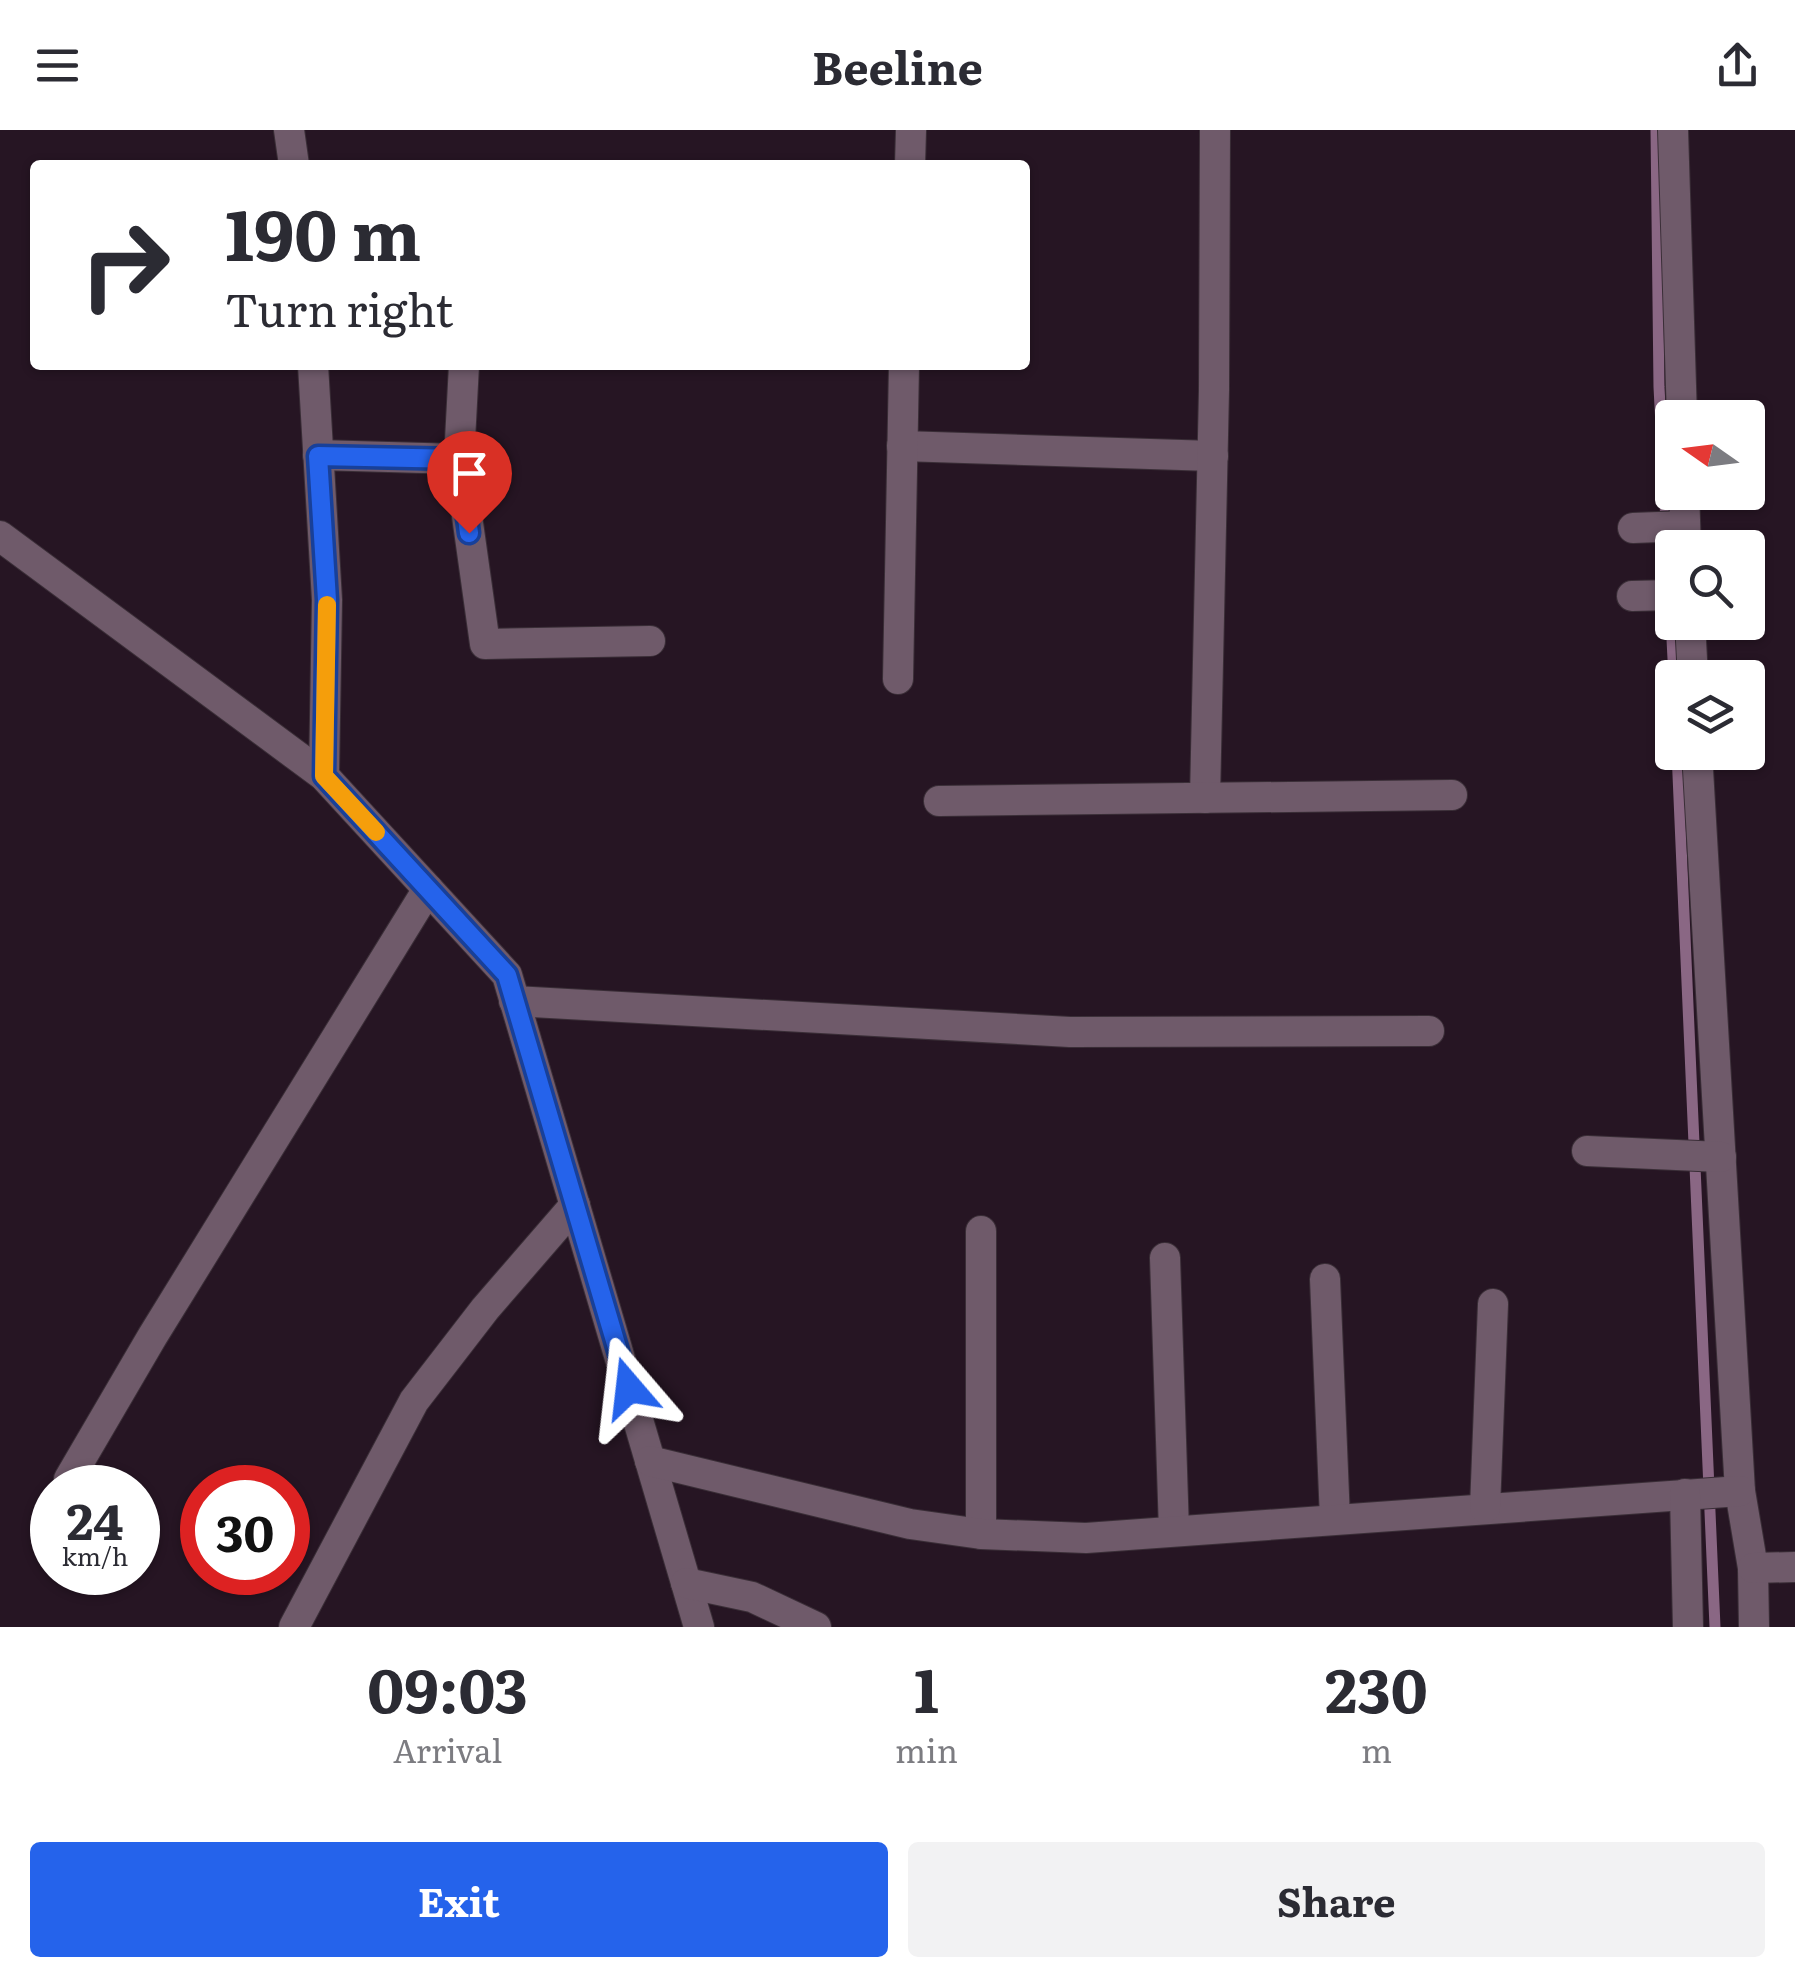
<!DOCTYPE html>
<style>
:root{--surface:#fff;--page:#f2f2f3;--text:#2b2b33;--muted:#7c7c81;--accent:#2563eb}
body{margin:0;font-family:Literata,serif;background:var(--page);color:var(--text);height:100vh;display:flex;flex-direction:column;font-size:38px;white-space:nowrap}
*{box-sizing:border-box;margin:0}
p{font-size:32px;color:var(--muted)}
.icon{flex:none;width:55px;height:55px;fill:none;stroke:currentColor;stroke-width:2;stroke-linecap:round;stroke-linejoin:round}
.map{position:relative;height:1497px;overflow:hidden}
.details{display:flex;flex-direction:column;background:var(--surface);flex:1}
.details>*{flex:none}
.banner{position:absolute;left:30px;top:30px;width:1000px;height:210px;border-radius:10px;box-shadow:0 2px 8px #0004;background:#fff;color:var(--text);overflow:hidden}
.needle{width:65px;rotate:284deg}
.controls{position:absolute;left:1655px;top:270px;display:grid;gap:20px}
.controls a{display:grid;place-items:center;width:110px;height:110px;border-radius:10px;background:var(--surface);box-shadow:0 2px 8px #0004;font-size:50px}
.speed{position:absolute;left:30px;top:1335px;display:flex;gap:20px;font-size:50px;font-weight:700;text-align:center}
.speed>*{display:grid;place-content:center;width:130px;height:130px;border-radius:50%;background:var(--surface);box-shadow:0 2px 8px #0004;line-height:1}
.speed small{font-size:25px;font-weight:400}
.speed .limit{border:15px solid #d22;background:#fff;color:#111}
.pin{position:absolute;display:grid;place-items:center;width:85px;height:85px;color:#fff;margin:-102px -42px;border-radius:50% 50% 50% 0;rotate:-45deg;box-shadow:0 0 10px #0007}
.pin .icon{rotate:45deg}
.me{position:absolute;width:110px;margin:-55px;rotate:343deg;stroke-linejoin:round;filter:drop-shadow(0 0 8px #0008)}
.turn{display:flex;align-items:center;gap:35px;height:210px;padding:0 30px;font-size:45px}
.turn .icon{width:130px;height:130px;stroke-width:2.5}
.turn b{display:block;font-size:70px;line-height:85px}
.eta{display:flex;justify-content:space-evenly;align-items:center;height:170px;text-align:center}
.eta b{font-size:60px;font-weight:700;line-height:70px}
.cta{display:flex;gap:20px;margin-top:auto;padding:20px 30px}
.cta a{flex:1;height:115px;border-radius:10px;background:var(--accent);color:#fff;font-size:40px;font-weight:700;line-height:115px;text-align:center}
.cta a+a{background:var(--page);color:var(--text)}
header{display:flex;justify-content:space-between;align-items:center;height:130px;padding:0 30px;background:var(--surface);font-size:45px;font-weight:700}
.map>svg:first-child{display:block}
</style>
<header><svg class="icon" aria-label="menu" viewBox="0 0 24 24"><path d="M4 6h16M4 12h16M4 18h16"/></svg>Beeline<svg class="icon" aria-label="share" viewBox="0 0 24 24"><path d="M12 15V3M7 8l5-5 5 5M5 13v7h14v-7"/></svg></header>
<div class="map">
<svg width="1795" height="1497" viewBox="0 0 1795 1497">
<rect width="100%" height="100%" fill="#261523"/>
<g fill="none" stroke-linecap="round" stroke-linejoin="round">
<g stroke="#8a6784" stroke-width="11">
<polyline points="1656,0 1659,257 1674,548"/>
<polyline points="1677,622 1715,1497"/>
</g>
<defs>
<g id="street">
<polyline points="289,0 294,35"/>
<polyline points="1673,0 1682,288"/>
<polyline points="910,35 911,0"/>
<polyline points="313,235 327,470 324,646"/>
<polyline points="464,235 459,329 485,514 650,511"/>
<polyline points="902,316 1213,326"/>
<polyline points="318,325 459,329"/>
<polyline points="1684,362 1686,418"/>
<polyline points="1633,398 1685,396"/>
<polyline points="0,406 324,646 507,845 699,1497"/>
<polyline points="1632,466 1672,465"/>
<polyline points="1690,492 1693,548"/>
<polyline points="898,549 904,235"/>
<polyline points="1697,622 1740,1361 1753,1438 1754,1497"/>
<polyline points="1205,668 1214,260 1215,0"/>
<polyline points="939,671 1452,665"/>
<polyline points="514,871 1070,902 1429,901"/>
<polyline points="1587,1021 1721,1027"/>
<polyline points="981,1101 981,1404"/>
<polyline points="1165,1128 1174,1401"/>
<polyline points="1325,1149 1335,1389"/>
<polyline points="650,1331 910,1394 981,1404 1086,1408 1740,1361"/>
<polyline points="69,1349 152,1207 428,759"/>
<polyline points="1685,1364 1688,1497"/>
<polyline points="1485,1378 1493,1174"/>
<polyline points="1753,1438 1795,1437"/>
<polyline points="686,1453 752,1467 816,1497"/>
<polyline points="294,1497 414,1271 485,1179 575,1075"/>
</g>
</defs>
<use href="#street" stroke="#3a2e37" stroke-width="32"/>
<use href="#street" stroke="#6f5a6a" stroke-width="30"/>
</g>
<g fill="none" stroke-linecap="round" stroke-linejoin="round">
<defs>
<polyline id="route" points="469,403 459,329 318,326 327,470 324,646 507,845 629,1258"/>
</defs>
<use href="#route" stroke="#184099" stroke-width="25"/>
<use href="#route" stroke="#2563eb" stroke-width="18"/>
<polyline stroke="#f59e0b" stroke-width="18" points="327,475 324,646 376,702"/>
</g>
</svg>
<div class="controls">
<a><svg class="needle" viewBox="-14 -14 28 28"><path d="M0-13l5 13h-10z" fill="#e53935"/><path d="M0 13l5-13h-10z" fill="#7c7c81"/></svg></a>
<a><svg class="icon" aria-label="search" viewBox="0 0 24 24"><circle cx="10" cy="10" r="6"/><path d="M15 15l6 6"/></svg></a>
<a><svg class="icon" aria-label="layers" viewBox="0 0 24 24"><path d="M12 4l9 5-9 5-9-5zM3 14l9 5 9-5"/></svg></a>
</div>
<div class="speed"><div>24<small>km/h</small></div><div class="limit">30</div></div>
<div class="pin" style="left:469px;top:403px;background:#d93025"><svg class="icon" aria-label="arrive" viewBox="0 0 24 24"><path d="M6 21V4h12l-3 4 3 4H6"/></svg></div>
<svg class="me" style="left:629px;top:1258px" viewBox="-20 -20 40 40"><path d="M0-17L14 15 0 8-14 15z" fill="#2563eb" stroke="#fff" stroke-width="4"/></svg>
<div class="banner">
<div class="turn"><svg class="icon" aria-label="right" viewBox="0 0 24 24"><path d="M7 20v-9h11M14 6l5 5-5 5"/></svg><div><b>190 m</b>Turn right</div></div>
</div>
</div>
<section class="details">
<div class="eta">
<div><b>09:03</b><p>Arrival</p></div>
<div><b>1</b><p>min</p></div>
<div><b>230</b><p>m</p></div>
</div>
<div class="cta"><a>Exit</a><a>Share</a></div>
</section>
